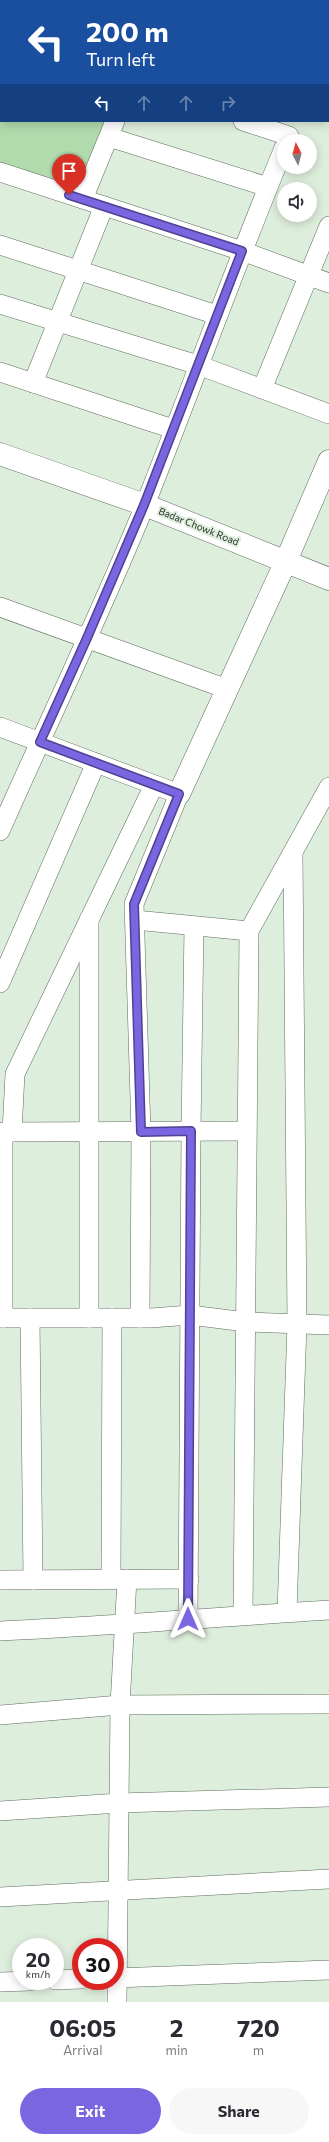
<!DOCTYPE html>
<style>
:root{--surface:#fff;--page:#f7f7f7;--text:#2b2b33;--muted:#7c7c81;--accent:#7a66e1}
body{margin:0;font-family:Commissioner,sans-serif;background:var(--page);color:var(--text);height:100vh;display:flex;flex-direction:column;font-size:15px;white-space:nowrap}
*{box-sizing:border-box;margin:0}
p{font-size:13px;color:var(--muted)}
.icon{flex:none;width:22px;height:22px;fill:none;stroke:currentColor;stroke-width:2;stroke-linecap:round;stroke-linejoin:round}
.map{position:relative;height:2002px;overflow:hidden}
.sheet{display:flex;flex-direction:column;background:var(--surface);flex:1}
.sheet>*{flex:none}
.banner{position:absolute;left:0px;top:0px;width:329px;height:122px;box-shadow:0 2px 10px #0003;background:#1a4fa0;color:#fff;overflow:hidden}
.needle{width:26px;rotate:354deg}
.tools{position:absolute;left:277px;top:134px;display:grid;gap:8px}
.tools a{display:grid;place-items:center;width:40px;height:40px;border-radius:50%;background:var(--surface);box-shadow:0 2px 10px #0003;font-size:20px}
.speed{position:absolute;left:12px;top:1938px;display:flex;gap:8px;font-size:20px;font-weight:700;text-align:center}
.speed>*{display:grid;place-content:center;width:52px;height:52px;border-radius:50%;background:var(--surface);box-shadow:0 2px 10px #0003;line-height:1}
.speed small{font-size:10px;font-weight:400}
.speed .limit{border:6px solid #d22;background:#fff;color:#111}
.pin{position:absolute;display:grid;place-items:center;width:34px;height:34px;color:#fff;margin:-41px -17px;border-radius:50% 50% 50% 0;rotate:-45deg;box-shadow:0 0 4px #0007}
.pin .icon{rotate:45deg}
.me{position:absolute;width:44px;margin:-22px;rotate:0deg;stroke-linejoin:round;filter:drop-shadow(0 0 3px #0008)}
.turn{display:flex;align-items:center;gap:14px;height:84px;padding:0 20px;font-size:18px}
.turn .icon{width:52px;height:52px;stroke-width:2.5}
.turn b{display:block;font-size:28px;line-height:34px}
.lanes{display:flex;align-items:center;height:38px;padding:0 20px;background:#0003;justify-content:center;gap:20px;direction:ltr}
.lanes .off{opacity:.35}
.eta{display:flex;justify-content:space-evenly;align-items:center;height:68px;text-align:center}
.eta b{font-size:24px;font-weight:700;line-height:28px}
.button{display:flex;gap:8px;margin-top:auto;padding:8px 20px}
.button a{flex:1;height:46px;border-radius:24px;background:var(--accent);color:#fff;font-size:16px;font-weight:700;line-height:46px;text-align:center}
.button a+a{background:var(--page);color:var(--text)}
.map>svg:first-child{display:block}
</style>
<div class="map">
<svg width="329" height="2002" viewBox="0 0 329 2002">
<rect width="100%" height="100%" fill="#deeedc"/>
<polygon fill="#b2dbad" points="0,0 55,1 1,1 1,121 115,121 83,199 0,172"/>
<g fill="none" stroke-linecap="round" stroke-linejoin="round">
<defs>
<g id="minor">
<polyline points="52,0 55,1"/>
<polyline points="229,0 232,1"/>
<polyline points="191,1 192,0"/>
<polyline points="328,42 329,40"/>
<polyline points="243,121 289,136"/>
<polyline points="109,137 268,187"/>
<polyline points="0,172 242,251 329,283"/>
<polyline points="83,199 115,121"/>
<polyline points="0,245 217,315"/>
<polyline points="0,304 198,365 329,414"/>
<polyline points="0,372 173,429"/>
<polyline points="33,383 104,206"/>
<polyline points="262,389 329,226"/>
<polyline points="0,607 227,689"/>
<polyline points="0,727 179,794 134,904 141,1132 140,1318"/>
<path d="M0,831C48,722 100,615 145,505C192,387 235,266 284,148"/>
<polyline points="89,920 89,1318"/>
<polyline points="135,920 249,931"/>
<polyline points="0,983 96,763"/>
<polyline points="12,1132 15,1074 154,785"/>
<polyline points="0,1318 151,1318 190,1315 246,1322 329,1325"/>
<polyline points="3,1318 3,1132 246,1131"/>
<polyline points="30,1318 33,1580"/>
<polyline points="111,1579 112,1318"/>
<polyline points="0,1580 189,1579"/>
<polyline points="287,1612 297,1324 293,853"/>
<polyline points="243,1615 249,931 329,787"/>
<polyline points="188,1619 191,1131 194,926"/>
<path d="M0,1631C110,1626 219,1617 329,1610"/>
<polyline points="0,1715 120,1705 329,1704"/>
<polyline points="0,1811 119,1803 329,1797"/>
<polyline points="0,1897 329,1879"/>
<polyline points="115,1978 329,1970"/>
<polyline points="55,1980 81,1979"/>
<polyline points="0,1982 30,1981"/>
<polyline points="117,2002 120,1705 127,1579"/>
</g>
<polyline id="tertiary" points="179,794 286,561 329,461"/>
<polyline id="primary" points="0,454 145,505 329,579"/>
</defs>
<use href="#minor" stroke="#5e6c5d" stroke-width="20"/>
<use href="#tertiary" stroke="#5e6c5d" stroke-width="23"/>
<use href="#primary" stroke="#5e6c5d" stroke-width="23"/>
<use href="#minor" stroke="#fff" stroke-width="19"/>
<use href="#tertiary" stroke="#fff" stroke-width="22"/>
<use href="#primary" stroke="#fff" stroke-width="22"/>
</g>
<g fill="none" stroke-linecap="round" stroke-linejoin="round">
<defs>
<polyline id="route" points="69,195 242,251 144,505 87,638 40,742 179,794 134,904 141,1132 191,1131 188,1619"/>
</defs>
<use href="#route" stroke="#4f4292" stroke-width="10"/>
<use href="#route" stroke="#7a66e1" stroke-width="7"/>
</g>
<g text-anchor="middle" dominant-baseline="central" stroke-width="4" stroke-linejoin="round" paint-order="stroke">
<g font-size="10" fill="#292f29" stroke="#deeedc">
<text transform="translate(199 526) rotate(22)">Badar Chowk Road</text>
</g>
</g>
</svg>
<div class="tools">
<a><svg class="needle" viewBox="-14 -14 28 28"><path d="M0-13l5 13h-10z" fill="#e53935"/><path d="M0 13l5-13h-10z" fill="#7c7c81"/></svg></a>
<a><svg class="icon" aria-label="sound" viewBox="0 0 24 24"><path d="M4 9h4l5-4v14l-5-4H4zM17 9q2 3 0 6"/></svg></a>
</div>
<div class="speed"><div>20<small>km/h</small></div><div class="limit">30</div></div>
<div class="pin" style="left:69px;top:195px;background:#d93025"><svg class="icon" aria-label="arrive" viewBox="0 0 24 24"><path d="M6 21V4h12l-3 4 3 4H6"/></svg></div>
<svg class="me" style="left:188px;top:1619px" viewBox="-20 -20 40 40"><path d="M0-17L14 15 0 8-14 15z" fill="#7a66e1" stroke="#fff" stroke-width="4"/></svg>
<div class="banner">
<div class="turn"><svg class="icon" aria-label="left" viewBox="0 0 24 24"><path d="M17 20v-9H6M10 6l-5 5 5 5"/></svg><div><b>200 m</b>Turn left</div></div>
<div class="lanes"><svg class="icon" aria-label="left" viewBox="0 0 24 24"><path d="M17 20v-9H6M10 6l-5 5 5 5"/></svg><svg class="icon off" aria-label="ahead" viewBox="0 0 24 24"><path d="M12 20V5M6 11l6-6 6 6"/></svg><svg class="icon off" aria-label="ahead" viewBox="0 0 24 24"><path d="M12 20V5M6 11l6-6 6 6"/></svg><svg class="icon off" aria-label="right" viewBox="0 0 24 24"><path d="M7 20v-9h11M14 6l5 5-5 5"/></svg></div>
</div>
</div>
<section class="sheet">
<div class="eta">
<div><b>06:05</b><p>Arrival</p></div>
<div><b>2</b><p>min</p></div>
<div><b>720</b><p>m</p></div>
</div>
<div class="button"><a>Exit</a><a>Share</a></div>
</section>
